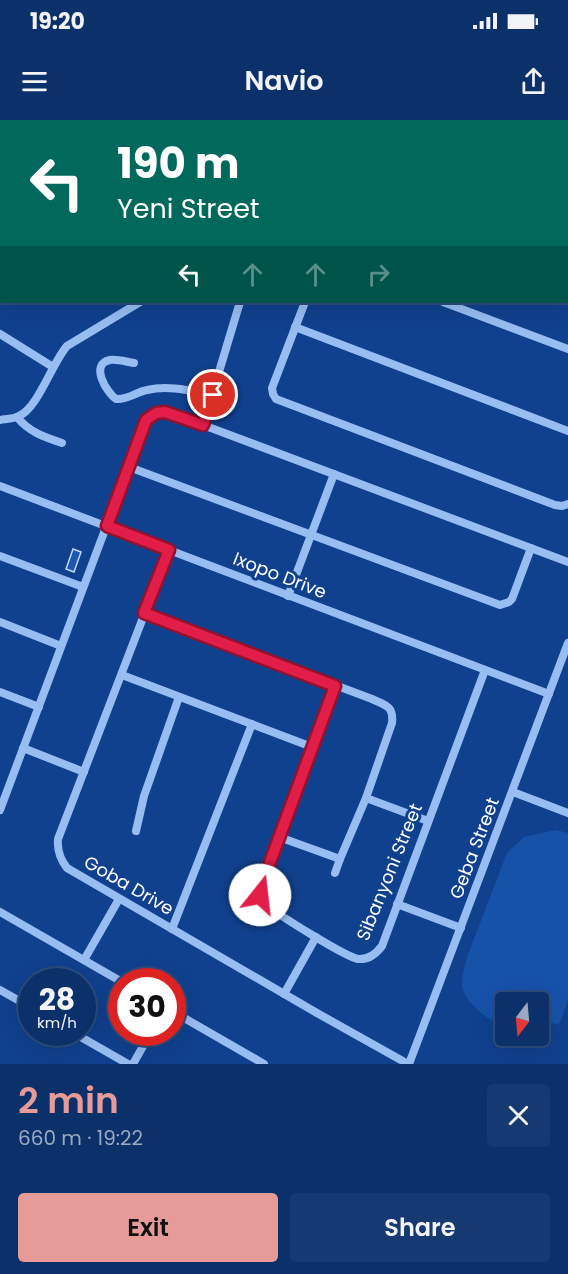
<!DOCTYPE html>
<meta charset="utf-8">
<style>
:root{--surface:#0c316a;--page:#153970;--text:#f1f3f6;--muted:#9aa9c1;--line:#2c4c7e;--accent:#e69b98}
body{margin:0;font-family:Poppins,sans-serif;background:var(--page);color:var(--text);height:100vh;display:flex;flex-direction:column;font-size:22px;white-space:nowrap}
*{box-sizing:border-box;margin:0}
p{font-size:20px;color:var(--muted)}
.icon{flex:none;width:33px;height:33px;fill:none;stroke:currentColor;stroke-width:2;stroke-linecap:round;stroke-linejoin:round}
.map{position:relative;height:944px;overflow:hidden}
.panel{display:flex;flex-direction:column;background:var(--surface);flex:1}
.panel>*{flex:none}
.hud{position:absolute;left:0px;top:0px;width:568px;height:183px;box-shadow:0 6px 24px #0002,0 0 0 2px var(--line);background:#00695c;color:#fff;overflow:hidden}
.needle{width:39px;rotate:196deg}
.buttons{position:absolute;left:495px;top:872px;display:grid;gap:12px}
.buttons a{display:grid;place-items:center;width:54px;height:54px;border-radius:6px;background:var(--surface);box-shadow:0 6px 24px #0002,0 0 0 2px var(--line);font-size:30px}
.speed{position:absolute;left:18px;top:848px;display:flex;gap:12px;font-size:30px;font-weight:700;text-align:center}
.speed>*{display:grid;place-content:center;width:78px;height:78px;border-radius:50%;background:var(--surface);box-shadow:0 6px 24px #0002,0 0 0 2px var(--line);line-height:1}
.speed small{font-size:15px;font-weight:400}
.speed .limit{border:9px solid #d22;background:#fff;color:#111}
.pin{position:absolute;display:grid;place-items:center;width:51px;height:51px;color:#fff;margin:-26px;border:3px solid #fff;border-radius:50%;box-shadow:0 2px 6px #0007}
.me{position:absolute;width:66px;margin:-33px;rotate:16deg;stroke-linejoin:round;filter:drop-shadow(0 0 4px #0008)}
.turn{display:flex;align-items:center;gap:21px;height:126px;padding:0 18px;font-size:27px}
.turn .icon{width:78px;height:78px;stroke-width:2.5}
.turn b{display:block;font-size:42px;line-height:51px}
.lanes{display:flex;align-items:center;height:57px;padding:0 18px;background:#0003;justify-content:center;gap:30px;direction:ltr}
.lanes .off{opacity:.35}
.round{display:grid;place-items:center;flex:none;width:63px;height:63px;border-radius:6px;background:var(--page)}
.overview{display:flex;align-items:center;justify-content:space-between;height:102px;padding:0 18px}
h1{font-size:36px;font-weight:600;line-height:45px;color:var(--accent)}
.action{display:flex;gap:12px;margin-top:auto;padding:12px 18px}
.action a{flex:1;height:69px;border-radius:6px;background:var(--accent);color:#111;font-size:24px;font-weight:600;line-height:69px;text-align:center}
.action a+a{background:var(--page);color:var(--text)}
.status{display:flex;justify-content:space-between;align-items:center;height:42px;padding:0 30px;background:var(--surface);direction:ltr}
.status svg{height:16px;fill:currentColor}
header{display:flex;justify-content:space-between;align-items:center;height:78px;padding:0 18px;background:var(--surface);font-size:27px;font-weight:600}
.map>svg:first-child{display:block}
</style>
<div class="status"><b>19:20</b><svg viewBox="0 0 49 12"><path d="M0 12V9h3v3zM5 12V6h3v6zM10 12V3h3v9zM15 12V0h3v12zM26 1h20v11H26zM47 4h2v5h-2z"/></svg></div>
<header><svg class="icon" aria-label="menu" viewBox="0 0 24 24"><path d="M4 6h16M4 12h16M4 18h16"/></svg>Navio<svg class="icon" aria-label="share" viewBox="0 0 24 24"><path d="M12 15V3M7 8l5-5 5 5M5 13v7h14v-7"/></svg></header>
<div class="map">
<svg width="568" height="944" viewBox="0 0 568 944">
<rect width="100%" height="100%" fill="#10418e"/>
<path fill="#1752a9" d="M556,710L568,713V880L559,905L542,900L539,901L538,882H506L505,905C491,904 468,884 463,870C460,860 465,847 467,837L507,733L524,717Z"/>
<polygon fill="#1d57ae" stroke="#bfd9fd" stroke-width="1.5" points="73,429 81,432 74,452 66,449"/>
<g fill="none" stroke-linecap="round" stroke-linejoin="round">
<g stroke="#98bdf3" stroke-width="8">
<polyline points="27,0 27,2"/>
<polyline points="68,0 69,2"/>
<polyline points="257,0 257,2"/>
<polyline points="421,0 423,2"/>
<polyline points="175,2 176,0"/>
<polyline points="326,2 327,0"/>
<polyline points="567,8 568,6"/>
<polyline points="567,90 568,91"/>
<polyline points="0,131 2,132"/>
<polyline points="567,164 568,164"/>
<polyline points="305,182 272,268 273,274 276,279 555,385 562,386 568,384"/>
<polyline points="443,182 568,229"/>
<polyline points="295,207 568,311"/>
<polyline points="0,214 53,247"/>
<path d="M134,243C127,242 117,239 110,240C89,244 107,273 116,279C128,280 136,272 147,270C169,265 191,271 213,275"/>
<path d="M17,297C29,312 44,317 62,323"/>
<path d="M0,300C6,299 13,299 19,296C38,288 52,243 67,226L140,182"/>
<polyline points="203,305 240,182"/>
<polyline points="129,347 500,485 509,482 512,479 531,428"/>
<polyline points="0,366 549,574"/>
<path d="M169,430L58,719C57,730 60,739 67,748L317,893L408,944"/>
<polyline points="0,436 83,467"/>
<polyline points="288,476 334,354"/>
<path d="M144,493L372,579C385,585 394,586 392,603L366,678L340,739L279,717"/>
<polyline points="0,502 61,526"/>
<polyline points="122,555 312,627"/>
<path d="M335,566L262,763L260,775C263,779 265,783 268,786C280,796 346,837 358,839C369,840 376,834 382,826L485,550"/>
<polyline points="0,572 39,587"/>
<polyline points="23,628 84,652"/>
<polyline points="513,672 568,693"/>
<polyline points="366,678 428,701"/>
<path d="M0,690L145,303C147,298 150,294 155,293C167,289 192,301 203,305L568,442"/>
<polyline points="136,711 144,676 179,577"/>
<polyline points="335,753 340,739"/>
<polyline points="397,784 461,808"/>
<polyline points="0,792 122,862"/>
<polyline points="172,809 252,604"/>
<polyline points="84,840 119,779"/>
<polyline points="0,870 32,888"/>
<polyline points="284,874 316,817"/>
<polyline points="172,891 264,944"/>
<polyline points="72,912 128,944"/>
<polyline points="133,944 151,912"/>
<polyline points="409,944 568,523"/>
</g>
</g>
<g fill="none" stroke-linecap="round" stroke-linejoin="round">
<defs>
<polyline id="route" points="213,275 203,305 165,292 156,293 146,300 107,406 169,430 144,493 335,566 262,764 260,775"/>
</defs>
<use href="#route" stroke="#92132f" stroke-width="15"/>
<use href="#route" stroke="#e11d48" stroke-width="10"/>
</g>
<g text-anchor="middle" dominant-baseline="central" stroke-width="6" stroke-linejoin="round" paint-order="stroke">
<g font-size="18" fill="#fff" stroke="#10418e">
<text transform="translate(280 455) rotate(21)">Ixopo Drive</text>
<text transform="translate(474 728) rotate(-69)">Geba Street</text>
<text transform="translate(389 752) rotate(-68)">Sibanyoni Street</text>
<text transform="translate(129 765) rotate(30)">Goba Drive</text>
</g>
</g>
</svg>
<div class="buttons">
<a><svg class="needle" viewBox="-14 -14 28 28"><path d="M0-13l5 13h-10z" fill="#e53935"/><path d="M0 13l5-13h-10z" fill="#9aa9c1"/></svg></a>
</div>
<div class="speed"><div>28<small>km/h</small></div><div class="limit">30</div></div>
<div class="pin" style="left:213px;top:275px;background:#d93025"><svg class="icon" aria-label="arrive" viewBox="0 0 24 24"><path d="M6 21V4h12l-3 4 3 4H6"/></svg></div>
<svg class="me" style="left:260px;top:775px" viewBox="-20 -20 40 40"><circle r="19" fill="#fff"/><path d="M0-13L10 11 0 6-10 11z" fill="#e11d48"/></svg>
<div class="hud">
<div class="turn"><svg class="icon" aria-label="left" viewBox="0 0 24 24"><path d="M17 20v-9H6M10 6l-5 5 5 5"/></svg><div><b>190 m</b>Yeni Street</div></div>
<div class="lanes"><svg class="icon" aria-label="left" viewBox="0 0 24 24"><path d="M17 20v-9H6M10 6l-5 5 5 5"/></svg><svg class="icon off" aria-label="ahead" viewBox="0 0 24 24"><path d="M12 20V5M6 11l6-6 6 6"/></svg><svg class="icon off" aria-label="ahead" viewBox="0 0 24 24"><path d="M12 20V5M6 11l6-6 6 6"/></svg><svg class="icon off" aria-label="right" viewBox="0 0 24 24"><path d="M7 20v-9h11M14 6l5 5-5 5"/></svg></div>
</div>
</div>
<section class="panel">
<div class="overview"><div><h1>2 min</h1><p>660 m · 19:22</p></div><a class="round"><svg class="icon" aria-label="close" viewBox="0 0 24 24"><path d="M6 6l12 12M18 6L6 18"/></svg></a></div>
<div class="action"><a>Exit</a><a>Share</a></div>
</section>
